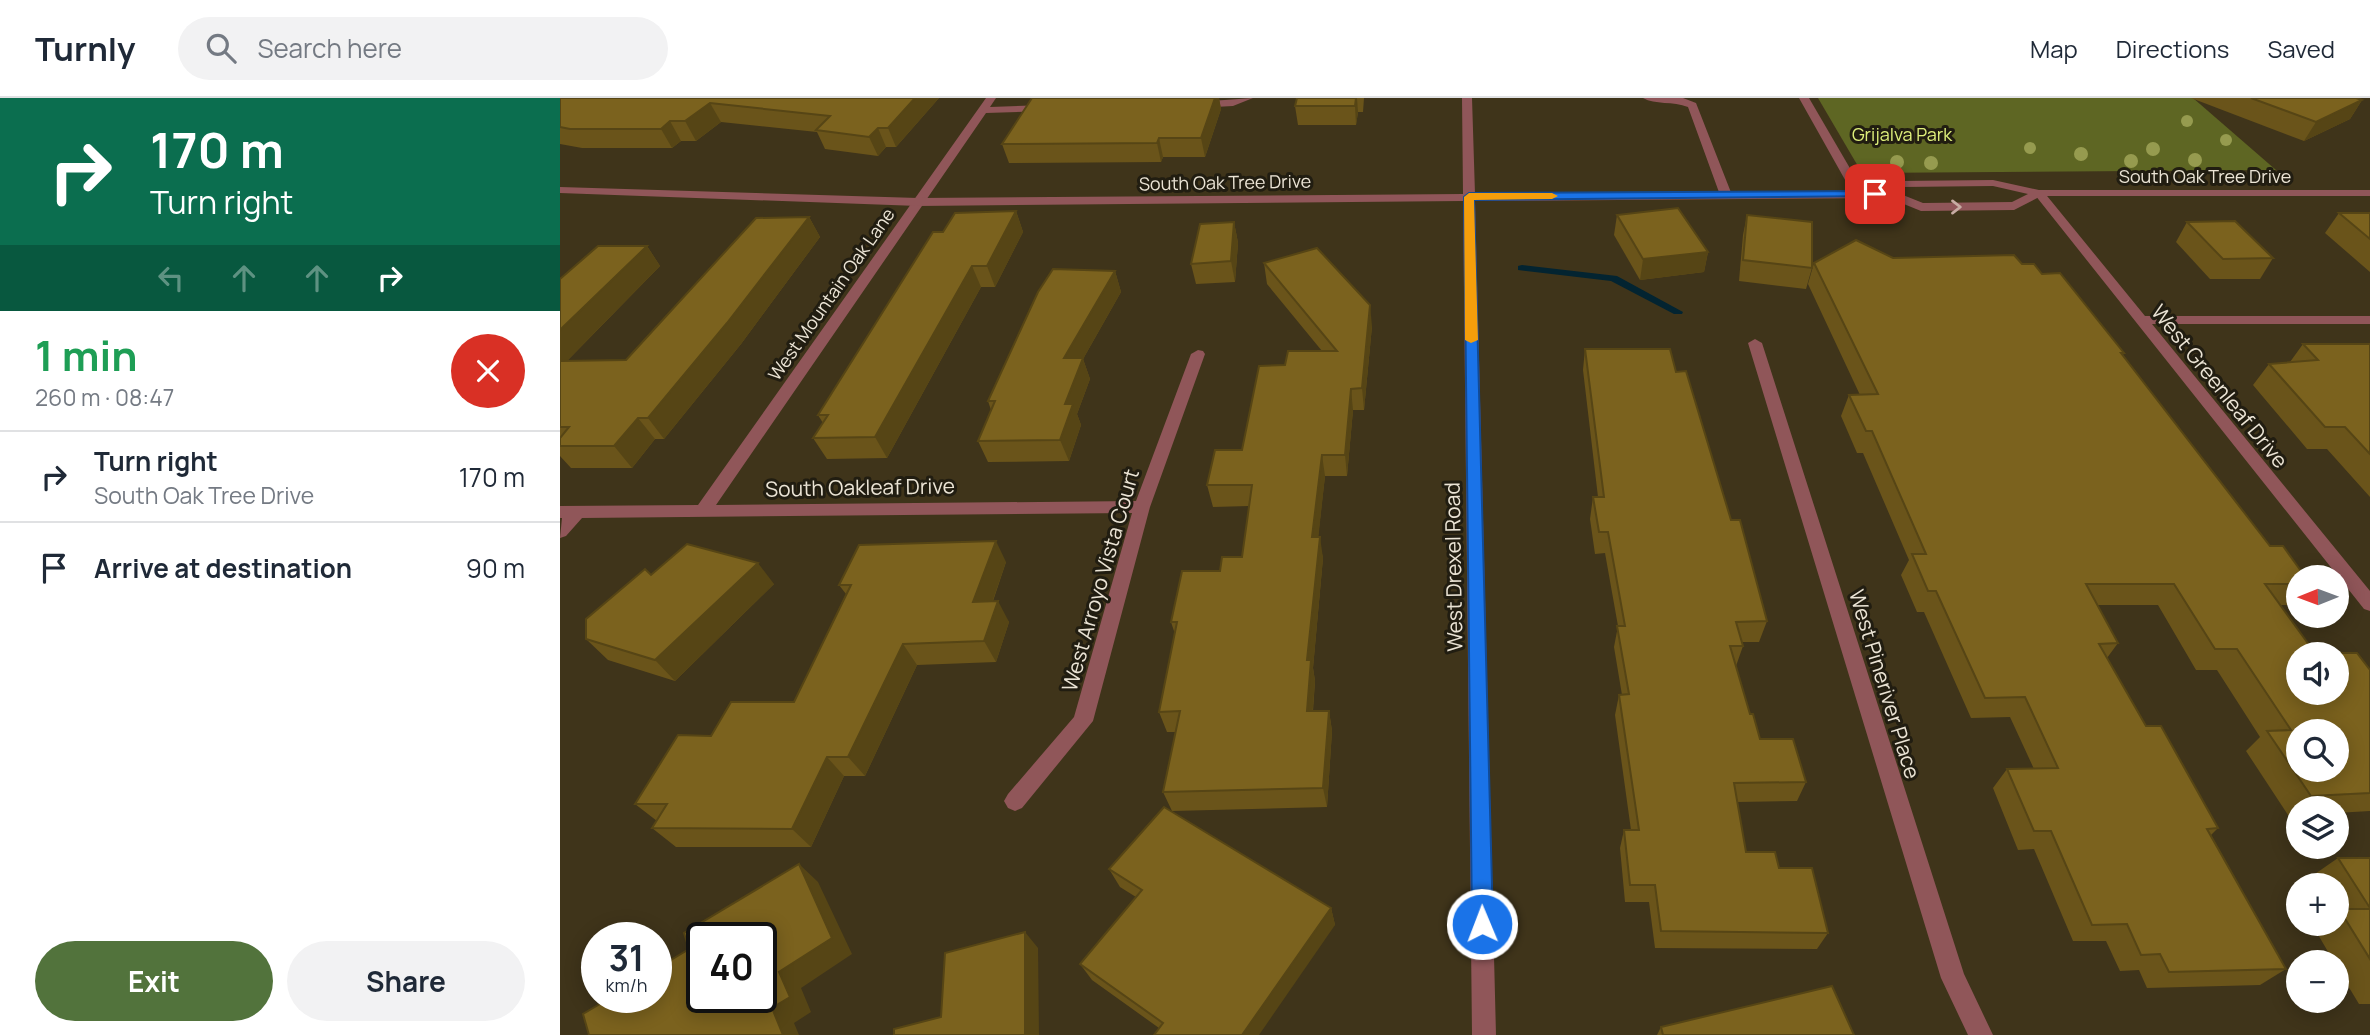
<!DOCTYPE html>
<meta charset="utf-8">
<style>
:root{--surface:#fff;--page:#f2f2f3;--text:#1f2937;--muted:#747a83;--line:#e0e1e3;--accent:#52733c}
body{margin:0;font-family:Manrope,sans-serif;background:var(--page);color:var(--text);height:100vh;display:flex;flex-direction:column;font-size:26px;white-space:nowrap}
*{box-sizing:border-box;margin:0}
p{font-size:23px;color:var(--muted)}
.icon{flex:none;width:38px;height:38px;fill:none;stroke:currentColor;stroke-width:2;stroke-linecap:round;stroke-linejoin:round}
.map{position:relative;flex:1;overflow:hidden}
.sheet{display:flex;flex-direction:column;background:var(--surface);width:560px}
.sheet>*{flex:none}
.top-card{background:#0b6e4f;color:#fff;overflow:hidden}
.needle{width:46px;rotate:269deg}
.buttons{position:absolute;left:1726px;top:467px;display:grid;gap:14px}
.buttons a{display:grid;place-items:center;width:63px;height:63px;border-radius:50%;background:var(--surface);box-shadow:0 4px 18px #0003;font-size:35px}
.speed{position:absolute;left:21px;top:824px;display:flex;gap:14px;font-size:35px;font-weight:700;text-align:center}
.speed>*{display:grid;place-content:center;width:91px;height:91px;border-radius:50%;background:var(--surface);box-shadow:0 4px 18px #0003;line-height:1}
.speed small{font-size:18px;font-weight:400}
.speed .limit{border:4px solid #111;border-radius:10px;background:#fff;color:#111}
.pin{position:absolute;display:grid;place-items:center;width:60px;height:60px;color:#fff;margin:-30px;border-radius:14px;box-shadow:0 4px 10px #0006}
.me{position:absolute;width:77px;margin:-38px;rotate:359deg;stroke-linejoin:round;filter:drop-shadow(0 0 5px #0008)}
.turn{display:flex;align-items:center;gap:24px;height:147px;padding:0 35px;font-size:32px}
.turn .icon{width:91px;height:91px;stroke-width:2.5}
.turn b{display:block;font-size:49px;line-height:60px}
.lanes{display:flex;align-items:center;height:66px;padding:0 35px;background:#0003;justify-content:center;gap:35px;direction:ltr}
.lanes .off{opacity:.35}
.round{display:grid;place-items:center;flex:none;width:74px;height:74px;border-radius:37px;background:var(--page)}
.headline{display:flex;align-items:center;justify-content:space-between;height:119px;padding:0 35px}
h1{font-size:42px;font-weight:700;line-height:52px;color:#1e9e55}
.action{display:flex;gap:14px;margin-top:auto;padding:14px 35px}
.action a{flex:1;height:80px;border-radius:42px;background:var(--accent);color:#fff;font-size:28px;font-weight:700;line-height:80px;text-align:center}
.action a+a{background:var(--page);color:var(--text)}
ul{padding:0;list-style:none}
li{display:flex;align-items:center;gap:21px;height:91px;padding:0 35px;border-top:2px solid var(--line)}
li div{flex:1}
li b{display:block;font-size:26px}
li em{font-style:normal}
header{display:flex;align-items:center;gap:42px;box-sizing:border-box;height:98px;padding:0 35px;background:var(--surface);border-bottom:2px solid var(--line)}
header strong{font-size:33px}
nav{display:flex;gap:38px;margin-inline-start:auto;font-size:24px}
.search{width:490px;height:63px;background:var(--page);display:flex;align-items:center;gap:18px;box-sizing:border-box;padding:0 24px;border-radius:38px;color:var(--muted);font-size:26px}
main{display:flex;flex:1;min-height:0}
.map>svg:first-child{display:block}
</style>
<header>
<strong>Turnly</strong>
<div class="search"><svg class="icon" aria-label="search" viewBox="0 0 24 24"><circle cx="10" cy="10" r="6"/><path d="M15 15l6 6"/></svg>Search here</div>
<nav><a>Map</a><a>Directions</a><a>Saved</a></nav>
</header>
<main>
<section class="sheet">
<div class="top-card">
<div class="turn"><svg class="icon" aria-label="right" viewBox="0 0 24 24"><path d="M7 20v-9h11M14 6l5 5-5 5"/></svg><div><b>170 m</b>Turn right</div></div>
<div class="lanes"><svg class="icon off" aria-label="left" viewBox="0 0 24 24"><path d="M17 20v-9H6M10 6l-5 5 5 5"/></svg><svg class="icon off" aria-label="ahead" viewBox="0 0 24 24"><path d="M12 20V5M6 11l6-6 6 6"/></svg><svg class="icon off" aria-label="ahead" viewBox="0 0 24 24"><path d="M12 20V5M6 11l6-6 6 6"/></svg><svg class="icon" aria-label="right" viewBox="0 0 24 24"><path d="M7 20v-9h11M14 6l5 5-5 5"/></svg></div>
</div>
<div class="headline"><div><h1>1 min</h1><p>260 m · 08:47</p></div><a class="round" style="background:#d93025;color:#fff"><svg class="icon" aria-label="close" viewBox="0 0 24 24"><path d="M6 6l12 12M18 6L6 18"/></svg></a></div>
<ul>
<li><svg class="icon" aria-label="right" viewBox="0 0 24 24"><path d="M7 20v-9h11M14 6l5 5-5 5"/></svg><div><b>Turn right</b><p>South Oak Tree Drive</p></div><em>170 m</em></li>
<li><svg class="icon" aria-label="arrive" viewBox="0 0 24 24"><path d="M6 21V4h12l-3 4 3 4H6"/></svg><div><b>Arrive at destination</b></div><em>90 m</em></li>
</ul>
<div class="action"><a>Exit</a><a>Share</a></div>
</section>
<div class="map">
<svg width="1810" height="937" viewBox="0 0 1810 937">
<rect width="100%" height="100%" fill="#3f341a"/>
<polygon fill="#5e6623" points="1258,0 1633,0 1716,72 1302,75"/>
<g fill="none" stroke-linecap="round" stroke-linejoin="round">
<polygon fill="#032431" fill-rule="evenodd" points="962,167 1057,178 1123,214 1122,216 1114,216 1051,183 958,172 958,168"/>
<g fill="#905659" fill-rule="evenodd">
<path d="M1083,0H1123L1136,5L1172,97L1170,99L1160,97L1128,9C1113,3 1095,7 1083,0Z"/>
<polygon points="1239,0 1249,0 1305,96 1303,98 1293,96"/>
</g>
<g fill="#905659" fill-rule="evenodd">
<polygon points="426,0 436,0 430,9 486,7 491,10 486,13 426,15 156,407 576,403 631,256 638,252 643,253 645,256 590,409 533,623 462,710 455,713 448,710 444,703 448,696 514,619 572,415 22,420 6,438 0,440 2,420 0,420 0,408 138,407"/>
<polygon points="693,0 673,8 636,10 631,7 636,4"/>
<polygon points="1475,93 1483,93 1585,218 1810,218 1810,226 1592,226 1810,493 1810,513 1804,511 1475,97"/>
<polygon points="1195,241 1202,245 1404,876 1433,937 1408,937 1381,880 1188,245"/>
</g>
<path fill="#905659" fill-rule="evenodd" d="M902,0H912L915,96L1328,93L1339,83L1433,82L1479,92H1810V98H1481L1454,112L1361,113L1329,100L915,103L936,937H912L903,103L358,108L0,95V89L358,100L903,96ZM1433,88L1468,96L1452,104L1363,105L1338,95L1342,89Z"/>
</g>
<g fill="#969b4f">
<circle cx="1627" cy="23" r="6"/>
<circle cx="1666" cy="42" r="6"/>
<circle cx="1470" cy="50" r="6"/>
<circle cx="1593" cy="51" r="7"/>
<circle cx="1521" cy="56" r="7"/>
<circle cx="1635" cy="62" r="7"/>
<circle cx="1571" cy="63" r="7"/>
<circle cx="1337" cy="64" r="7"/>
<circle cx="1371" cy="65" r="7"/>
</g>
<g fill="#6a541a">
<polygon points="0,0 379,0 336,49 326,49 318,58 265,51 257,34 161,24 136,43 121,43 112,50 22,50 0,46"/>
<polygon points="472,0 664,0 659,0 661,11 645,59 603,59 601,64 449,65 442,46"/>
<polygon points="737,0 804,0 803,14 798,14 796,27 738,27 735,8"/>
<polygon points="1631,0 1796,0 1802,2 1790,21 1744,43"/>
<polygon points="456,113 463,134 435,189 421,189 327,360 267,361 253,340 263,325 258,317 383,134"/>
<polygon points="1779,115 1810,115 1810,174 1765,135"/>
<polygon points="1057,117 1148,154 1144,174 1080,182 1054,137"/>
<polygon points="1187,117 1252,170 1246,191 1179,183 1183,137"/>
<polygon points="249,119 260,139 181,246 104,341 95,341 72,370 11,370 0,358 0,181 87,148 100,168 7,263 66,262"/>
<polygon points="674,124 678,145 675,184 636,186 631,166"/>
<polygon points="1627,124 1713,160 1700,181 1650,181 1616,144"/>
<polygon points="1333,160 1462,166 1482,176 1564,255 1563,257 1710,448 1738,480 1738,500 1731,507 1720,507 1755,555 1810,572 1810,713 1776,715 1776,710 1738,710 1738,716 1728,717 1686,653 1700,639 1657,572 1636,572 1598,507 1537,507 1558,545 1547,560 1586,628 1658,730 1651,737 1726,871 1700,887 1587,890 1579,872 1560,873 1546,843 1513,843 1474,751 1458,752 1433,690 1447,671 1474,671 1450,619 1411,620 1364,514 1357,514 1341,477 1349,462 1303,355 1297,355 1281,318 1289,297 1300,297 1248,186 1254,165"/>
<polygon points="704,165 812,228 804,312 793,312 787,378 765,378 758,439 763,460 753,570 755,583 753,613 769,613 772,633 767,709 612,713 603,694 616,634 607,634 599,614 615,536 611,524 660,473 682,459 689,408 653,409 647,387 682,352 725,267 762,253 707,186"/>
<polygon points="555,173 561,194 523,261 530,281 517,316 521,327 509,363 428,364 418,343 431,312 428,303"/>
<polygon points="1743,246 1810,246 1810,399 1767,351 1747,351 1693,287 1709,266 1730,264"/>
<polygon points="1025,251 1116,274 1207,523 1199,544 1182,544 1183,548 1176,568 1190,616 1200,641 1246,684 1237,703 1177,704 1186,754 1219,770 1268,835 1257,851 1095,850 1089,804 1065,804 1060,750 1064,732 1071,732 1055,617 1059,597 1062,597 1054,549 1058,528 1045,455 1035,456 1030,421 1033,399 1038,399 1023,272"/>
<polygon points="446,464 433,503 449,524 436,564 357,567 305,678 284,678 251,749 116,749 92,730 97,723 75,706 151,638 234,604 286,496 279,487"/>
<polygon points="91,477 214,486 115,583 48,562 26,541"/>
<polygon points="1778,760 1810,760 1810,906 1799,906 1776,868 1776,864 1774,864 1753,828 1756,826 1776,826 1776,788 1758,788 1752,778"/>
<polygon points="549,771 771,810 775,827 599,930 532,882 520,866 576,799 560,789"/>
<polygon points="1101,929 1294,937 1097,937"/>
</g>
<g fill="#564515">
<polygon points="355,0 379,0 336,49 328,30"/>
<polygon points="655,0 659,0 661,11 645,59 641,40"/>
<polygon points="796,0 797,0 798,14 796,27 795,8"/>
<polygon points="1802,2 1790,21 1744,43 1756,24"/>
<polygon points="150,5 161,24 136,43 125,23"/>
<polygon points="110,23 121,43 112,50 101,31"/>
<polygon points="318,30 326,49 318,58 309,39"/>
<polygon points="599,40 603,59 601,64 597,45"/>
<polygon points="456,113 463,134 435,189 427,168"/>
<polygon points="249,119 260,139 181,246 104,341 88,320"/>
<polygon points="674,124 678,145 675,184 671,163"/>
<polygon points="87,148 100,168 0,270 0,232"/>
<polygon points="1148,154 1144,174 1080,182 1083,161"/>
<polygon points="412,168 421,189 327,360 315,339"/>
<polygon points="555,173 561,194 523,261 530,281 517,316 521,327 509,363 500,342 505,306 504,260"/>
<polygon points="810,207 812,228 804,312 802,290"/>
<polygon points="791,291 793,312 787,378 785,357"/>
<polygon points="78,320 95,341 72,370 54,348"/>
<polygon points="762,357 765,378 756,461 752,439"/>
<polygon points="760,439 763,460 753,570 755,583 751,633 747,613 747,562"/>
<polygon points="436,443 446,464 425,525 413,504"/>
<polygon points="198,465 214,486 115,583 95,562"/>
<polygon points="438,503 449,524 436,564 424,543"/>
<polygon points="343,546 357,567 305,678 288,659"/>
<polygon points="769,613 772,633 767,709 763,690"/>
<polygon points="267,659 284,678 251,749 232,731"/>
<polygon points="239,766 258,784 292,856 241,890 251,914 234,925 239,937 223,937 212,910"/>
<polygon points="771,810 775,827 699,937 682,937"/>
<polygon points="465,834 478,850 479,937 465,937"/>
</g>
<g fill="#7b621e" stroke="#564515" stroke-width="2" fill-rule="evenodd">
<polygon points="0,0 355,0 328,30 318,30 309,39 256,32 270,18 150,5 125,23 110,23 101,31 10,31 0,29"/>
<polygon points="472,0 655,0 641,40 599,40 597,45 442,46"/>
<polygon points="737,0 796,0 795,8 735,8"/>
<polygon points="1691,0 1796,0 1802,2 1756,24"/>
<polygon points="1118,110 1148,154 1083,161 1057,117"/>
<polygon points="456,113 427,168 412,168 315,339 253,340 268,317 258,317 373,134 383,134 395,115"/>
<polygon points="1779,115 1810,115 1810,141"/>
<polygon points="1187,117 1252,124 1252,170 1183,162"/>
<polygon points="249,119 167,225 88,320 78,320 54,348 0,348 0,340 9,329 0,329 0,263 66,262 196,120"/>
<polygon points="1675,123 1713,160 1663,161 1627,124"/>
<polygon points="674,124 671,163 631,166 640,126"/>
<path d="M1296,142L1333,160L1454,157L1462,166H1474L1482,176L1500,175L1564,255H1561L1710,448H1723L1746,480H1738V486H1705L1755,555H1797L1810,572V695L1751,698L1707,633L1731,632L1677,551H1655L1614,486H1526L1558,545L1539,546L1586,628H1601L1658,730L1647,731L1726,871L1609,874L1600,856L1581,857L1567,826L1532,827L1491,733H1474L1447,671L1498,670L1465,599L1425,600L1376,493H1368L1352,456H1366L1312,333H1306L1289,297L1318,296L1254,165ZM1738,556H1776V595H1738ZM1738,634H1776V672H1738Z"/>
<polygon points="38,148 87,148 0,232 0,181"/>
<polygon points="757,150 810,207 802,290 791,291 785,357 762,357 752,439 760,439 747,562 751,562 747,613 769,613 763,690 603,694 620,613 599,614 617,524 611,524 622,473 660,473 662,459 682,459 692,387 647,387 655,352 682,352 699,268 725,267 728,253 777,253 704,165"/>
<polygon points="493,171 555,173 504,260 523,260 505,306 513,306 500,342 418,343 435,303 428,303 478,194"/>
<polygon points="1743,246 1810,246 1810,356 1785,329 1765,329 1709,266 1758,262"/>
<polygon points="1025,251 1110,251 1116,274 1126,273 1171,422 1180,422 1207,523 1176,524 1183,548 1170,548 1190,616 1193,616 1200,641 1233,641 1246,684 1174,685 1186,754 1215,754 1219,770 1252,770 1268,835 1101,833 1095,787 1070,787 1064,732 1079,732 1059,597 1069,596 1057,528 1065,528 1048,434 1039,434 1033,399 1044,399"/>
<polygon points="436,443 413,504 438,503 424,543 343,546 288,659 267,659 232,731 92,730 107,706 75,706 118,637 151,638 171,604 234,604 291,487 279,487 299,447"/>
<polygon points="127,446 198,465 95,562 26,541 26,521 85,471 91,477"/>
<polygon points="604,709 771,810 682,937 594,937 603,925 520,866 582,792 549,771"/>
<polygon points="1778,760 1810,760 1810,810"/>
<path d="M239,766L272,840L219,874L230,899L212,910L223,937H29L23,916L50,900H96V871L129,851L124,835ZM142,840H201V900H142Z"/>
<polygon points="1779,811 1810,811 1810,861"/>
<polygon points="465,834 465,937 334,937 334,931 381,919 385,855"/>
<polygon points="1272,888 1294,937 1103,937 1101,929"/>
</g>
<defs><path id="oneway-chevron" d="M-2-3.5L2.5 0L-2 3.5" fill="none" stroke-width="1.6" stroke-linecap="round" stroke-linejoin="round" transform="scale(1.75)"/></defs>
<use stroke="#c7aba3" href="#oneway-chevron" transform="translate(1396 109)"/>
<polygon fill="#1a73e8" stroke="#114b97" stroke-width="2" points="1315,93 1319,94 1319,98 914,102 933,826 930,833 922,836 915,833 912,826 904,99 909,95"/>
<polygon fill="#f59e0b" points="909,95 992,95 998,98 992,101 914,102 918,242 911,245 905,242 904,99"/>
<g text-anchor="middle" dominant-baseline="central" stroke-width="6" stroke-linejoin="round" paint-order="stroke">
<g font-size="18" fill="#deef7b" stroke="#211d11">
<text x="1342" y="36">Grijalva Park</text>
</g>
<g font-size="18" fill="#ebe4d5" stroke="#211d11">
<text x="1645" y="78">South Oak Tree Drive</text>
<text transform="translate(665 84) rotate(-1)">South Oak Tree Drive</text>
<text transform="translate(271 196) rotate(-55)">West Mountain Oak Lane</text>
</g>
<g font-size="21" fill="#ebe4d5" stroke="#211d11">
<text transform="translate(1660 288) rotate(51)">West Greenleaf Drive</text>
<text transform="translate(300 389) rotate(-1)">South Oakleaf Drive</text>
<text transform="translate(893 469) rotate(-91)">West Drexel Road</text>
<text transform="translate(540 482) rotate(-74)">West Arroyo Vista Court</text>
<text transform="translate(1325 586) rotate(73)">West Pineriver Place</text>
</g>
</g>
</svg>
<div class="buttons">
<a><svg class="needle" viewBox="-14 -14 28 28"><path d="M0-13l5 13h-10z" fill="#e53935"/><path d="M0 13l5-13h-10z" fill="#747a83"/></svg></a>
<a><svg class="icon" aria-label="sound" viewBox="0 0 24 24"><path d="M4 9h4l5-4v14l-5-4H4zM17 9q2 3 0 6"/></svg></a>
<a><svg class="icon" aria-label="search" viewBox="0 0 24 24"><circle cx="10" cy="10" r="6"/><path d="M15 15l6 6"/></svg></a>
<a><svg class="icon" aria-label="layers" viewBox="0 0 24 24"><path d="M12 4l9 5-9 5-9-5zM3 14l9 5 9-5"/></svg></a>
<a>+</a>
<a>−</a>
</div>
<div class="speed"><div>31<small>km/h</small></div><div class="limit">40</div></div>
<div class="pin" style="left:1315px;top:96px;background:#d93025"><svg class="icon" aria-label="arrive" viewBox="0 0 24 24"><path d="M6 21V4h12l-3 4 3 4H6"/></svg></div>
<svg class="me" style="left:922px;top:826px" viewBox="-20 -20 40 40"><circle r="17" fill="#1a73e8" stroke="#fff" stroke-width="3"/><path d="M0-11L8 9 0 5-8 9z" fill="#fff"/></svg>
</div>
</main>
